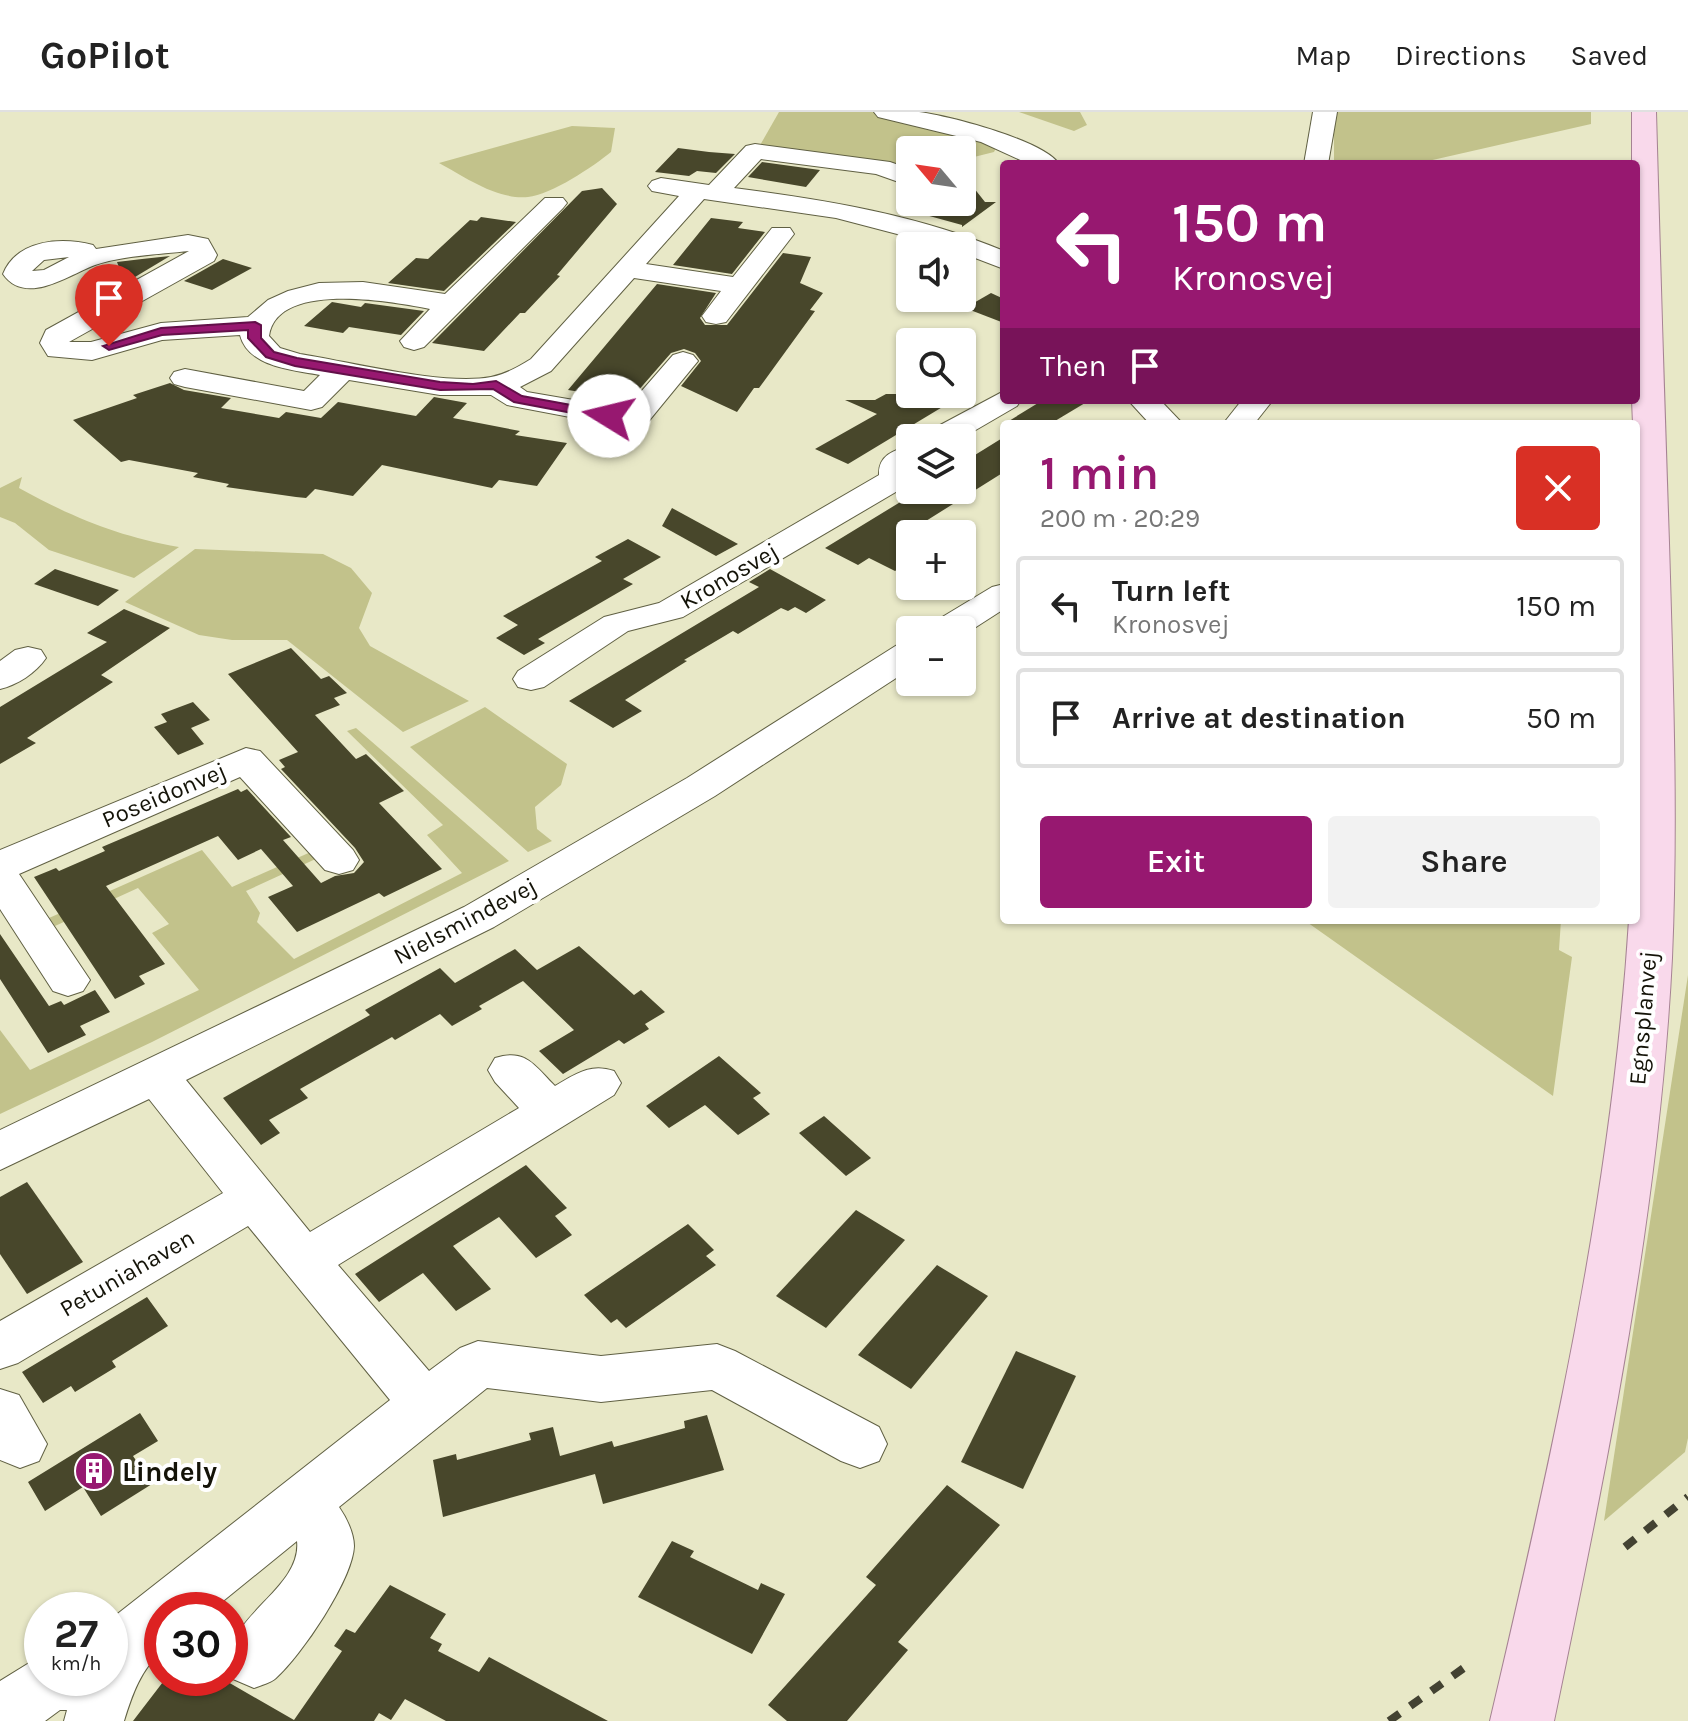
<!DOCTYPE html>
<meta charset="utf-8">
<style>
:root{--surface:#fff;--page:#f2f2f2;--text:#222;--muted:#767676;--line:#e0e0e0;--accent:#971870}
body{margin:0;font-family:Karla,sans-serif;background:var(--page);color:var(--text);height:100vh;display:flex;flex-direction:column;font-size:30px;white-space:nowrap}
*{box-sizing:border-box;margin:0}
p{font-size:26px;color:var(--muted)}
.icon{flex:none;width:44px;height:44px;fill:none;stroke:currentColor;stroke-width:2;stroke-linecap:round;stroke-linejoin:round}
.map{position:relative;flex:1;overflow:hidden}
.drawer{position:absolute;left:1000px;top:308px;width:640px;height:504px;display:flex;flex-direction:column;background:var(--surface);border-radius:8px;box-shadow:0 2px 6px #0004}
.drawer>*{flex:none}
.top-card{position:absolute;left:1000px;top:48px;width:640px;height:244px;border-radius:8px;box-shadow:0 2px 6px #0004;background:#971870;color:#fff;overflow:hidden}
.needle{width:52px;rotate:299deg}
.buttons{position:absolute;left:896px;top:24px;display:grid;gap:16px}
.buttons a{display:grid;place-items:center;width:80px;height:80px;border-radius:8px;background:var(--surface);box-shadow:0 2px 6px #0004;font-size:40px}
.speed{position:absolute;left:24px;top:1480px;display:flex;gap:16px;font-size:40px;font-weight:700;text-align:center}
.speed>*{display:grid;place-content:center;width:104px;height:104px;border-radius:50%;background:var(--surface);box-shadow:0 2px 6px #0004;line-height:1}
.speed small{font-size:20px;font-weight:400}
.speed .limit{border:12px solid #d22;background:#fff;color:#111}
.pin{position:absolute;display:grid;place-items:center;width:68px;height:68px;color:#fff;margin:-82px -34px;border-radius:50% 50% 50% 0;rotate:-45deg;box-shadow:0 0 8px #0007}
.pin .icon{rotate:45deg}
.me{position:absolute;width:88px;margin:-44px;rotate:279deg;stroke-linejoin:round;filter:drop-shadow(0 0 6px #0008)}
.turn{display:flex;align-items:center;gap:28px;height:168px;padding:0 40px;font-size:36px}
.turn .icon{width:104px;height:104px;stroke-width:2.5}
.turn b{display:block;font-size:56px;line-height:68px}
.then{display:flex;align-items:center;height:76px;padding:0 40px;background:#0003;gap:16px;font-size:30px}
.round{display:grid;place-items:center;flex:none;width:84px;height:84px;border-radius:8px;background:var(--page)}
.head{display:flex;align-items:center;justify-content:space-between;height:136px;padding:0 40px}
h1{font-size:48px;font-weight:600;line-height:60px;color:var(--accent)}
.button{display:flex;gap:16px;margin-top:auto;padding:16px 40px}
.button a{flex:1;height:92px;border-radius:8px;background:var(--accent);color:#fff;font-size:32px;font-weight:600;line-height:92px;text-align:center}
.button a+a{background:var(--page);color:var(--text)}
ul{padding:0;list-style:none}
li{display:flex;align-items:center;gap:24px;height:100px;margin:0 16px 12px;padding:0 24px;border:4px solid var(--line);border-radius:8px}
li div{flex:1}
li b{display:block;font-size:30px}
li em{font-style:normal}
header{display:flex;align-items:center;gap:48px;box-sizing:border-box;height:112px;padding:0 40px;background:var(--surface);border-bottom:2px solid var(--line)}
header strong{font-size:38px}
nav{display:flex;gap:44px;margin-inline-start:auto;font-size:28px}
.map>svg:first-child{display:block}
</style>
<header>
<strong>GoPilot</strong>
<nav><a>Map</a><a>Directions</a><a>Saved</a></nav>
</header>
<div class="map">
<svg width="1688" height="1609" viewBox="0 0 1688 1609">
<rect width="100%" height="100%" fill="#e8e8c7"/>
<g fill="#c2c28b">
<polygon points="779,0 872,0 998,32 994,40 962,48 962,38 910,38 910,55 897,56 759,35"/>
<polygon points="1019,0 1080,0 1087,13 1074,19"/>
<polygon points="1338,0 1591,0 1591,12 1415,52 1334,52 1334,10"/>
<path d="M572,14L615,16L611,40C594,54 551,83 528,85C497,88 465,65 439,51Z"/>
<path d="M22,365L19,376C74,406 117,424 179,435L134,466L49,438L15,411L0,405V376Z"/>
<polygon points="195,437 323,442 351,456 372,481 359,516 370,534 469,589 403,620 287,528 232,528 199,523 125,490"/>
<polygon points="485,595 567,652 561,673 535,695 537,717 552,729 528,740 410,635"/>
<polygon points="356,616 509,749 152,930 0,1002 0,918 30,958 199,878 152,821 169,812 138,776 55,814 49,806 202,738 232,775 313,739 320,745 246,779 260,801 257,810 294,847 462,761 427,723 443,713 347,619"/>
<polygon points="1304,808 1561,808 1559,838 1572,845 1553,984"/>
<polygon points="1688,863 1688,1326 1685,1340 1604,1409"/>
</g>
<g fill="#48472b">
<polygon points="678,36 709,40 735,42 716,61 697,59 689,64 655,60"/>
<polygon points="762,50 820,58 806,75 748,65"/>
<polygon points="962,61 985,90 996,90 962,115 962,113 904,97 905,90 962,90"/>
<polygon points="602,76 617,92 557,163 560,164 525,201 520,201 484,239 432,231 582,79"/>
<polygon points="481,105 516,110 444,179 388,171 416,146 428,147 470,108 477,109"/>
<polygon points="711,106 743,110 738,116 765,120 732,162 673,153"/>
<polygon points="783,141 811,145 800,171 823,181 810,198 815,199 759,276 754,276 737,300 681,274 701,249 695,241 684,237 671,241 630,288 568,278 657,172 716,181 700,206 705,213 727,213"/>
<polygon points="170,144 125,171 117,150 142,147"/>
<polygon points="223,147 252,156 212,178 184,169"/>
<polygon points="991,181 1004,187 1004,211 965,196"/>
<polygon points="332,190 361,195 365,191 424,199 401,223 349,215 343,221 304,214"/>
<polygon points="170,271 184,278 231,286 221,296 279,306 286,300 321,306 338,290 416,304 434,285 467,291 453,306 520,319 515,323 567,331 537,374 499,368 492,376 382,353 353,384 315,377 306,386 296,385 226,375 229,372 193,365 198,361 129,348 121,350 73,308 137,286 133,283"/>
<polygon points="886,282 942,282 931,288 954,288 848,352 815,337 877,302 845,288 875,288"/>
<polygon points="1043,288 1090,288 1050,312 1004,312"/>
<polygon points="1004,325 1004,360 910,419 910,449 895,459 869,446 858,453 825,436 920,378 962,378 962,351"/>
<polygon points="672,396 738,432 716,444 662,414"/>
<polygon points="628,427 661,445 623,467 633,472 538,527 545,531 524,543 496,526 518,513 503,504 602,449 595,445"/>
<polygon points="55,457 119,478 98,494 34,472"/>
<polygon points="770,457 826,488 806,501 795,495 788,499 781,496 738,522 733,519 684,548 687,549 625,588 642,599 613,616 569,589 759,475 749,470"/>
<polygon points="124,497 170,516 101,563 113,570 27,626 36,631 0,652 0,595 107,530 87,521"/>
<polygon points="291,536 321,567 329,564 347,581 334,586 340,593 315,603 356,647 366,642 404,679 379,691 442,757 384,785 379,781 297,820 268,785 293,774 261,737 238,748 218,724 106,774 165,852 139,864 145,872 115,887 34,765 56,756 59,759 105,739 102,735 238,677 241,680 247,677 291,725 283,728 321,771 335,764 354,761 364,750 355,736 281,657 285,655 279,648 298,640 228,562"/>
<polygon points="193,590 210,608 191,616 204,632 178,643 154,615 167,610 161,602"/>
<polygon points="0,822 49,894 61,889 64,893 95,878 110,900 80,914 86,923 48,941 0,867"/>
<polygon points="579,834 634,883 641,878 665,900 645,912 649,917 624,932 619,928 563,962 539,939 574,918 523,869 479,894 482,897 452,914 440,902 395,928 392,925 300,977 308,986 269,1008 280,1021 261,1033 223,986 370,903 365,898 440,856 455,871 515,837 537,858"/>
<polygon points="719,944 761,981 753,986 770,1002 738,1023 705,993 669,1016 646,994"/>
<polygon points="824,1004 871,1046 846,1064 799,1021"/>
<polygon points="526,1053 567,1096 555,1104 572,1123 536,1146 499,1105 453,1134 491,1177 456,1199 423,1161 379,1190 355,1162"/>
<polygon points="27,1070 83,1150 27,1182 0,1142 0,1085"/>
<polygon points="856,1098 905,1128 826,1216 776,1184"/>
<polygon points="688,1112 714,1138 706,1144 716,1153 626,1216 617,1207 611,1211 584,1183"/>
<polygon points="937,1153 988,1184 911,1277 858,1243"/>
<polygon points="147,1185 168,1214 112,1249 116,1255 75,1280 71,1274 43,1291 22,1260"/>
<polygon points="1016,1239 1076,1264 1023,1377 961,1350"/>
<polygon points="140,1301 158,1329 133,1344 152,1372 101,1404 83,1375 45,1399 28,1370"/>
<polygon points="707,1303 724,1358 603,1392 595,1362 443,1405 433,1348 456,1342 457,1348 531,1328 529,1321 553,1315 560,1344 612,1329 614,1335 685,1316 684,1309"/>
<polygon points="947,1373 1000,1413 898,1530 908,1538 847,1609 787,1609 768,1593 876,1473 866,1465"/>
<polygon points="672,1429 694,1439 690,1445 758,1478 761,1471 785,1482 752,1542 638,1485"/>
<polygon points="390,1473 446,1502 430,1526 442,1532 438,1539 479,1560 489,1545 608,1609 446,1609 405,1587 391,1608 379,1601 374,1609 133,1609 166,1566 192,1566 211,1577 221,1566 294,1608 342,1539 334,1534 346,1517 355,1521"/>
</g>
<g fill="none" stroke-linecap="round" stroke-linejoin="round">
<defs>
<g id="minor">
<path d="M874,0C889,0 904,0 919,0C949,4 1043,28 1059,52H1029L981,30L878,5Z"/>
<polygon points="1313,0 1337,0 1328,52 1304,52"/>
<path d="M755,32L890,50L910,57V74L876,62L761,47L734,76C827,88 918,103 1004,139V157L962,141V134H943L836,106L704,87L646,152L733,165L772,116H790L794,122L726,210L716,212L706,210L702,204L721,179L634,166L551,259L520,275L527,280L626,297L673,243L683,240L693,243L698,249L693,255L634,327L623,329L612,327L608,320L612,313L507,293L491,283H440L349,268L322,295L311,298L185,275L174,272L170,266L174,260L185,257L304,279L320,263C293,258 248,255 240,223L162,228L92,248L48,244L40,231L46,218L189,139C161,142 121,144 95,153C70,162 26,195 3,162C17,127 62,125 93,133L96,137L188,123L208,127L217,143L214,149L69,230H91L161,211L248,205L268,188L288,179L319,171L363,170L445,182L545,86H563L567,91L563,96L424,235L414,238L404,235L400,229L430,197C394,190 277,168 269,224L280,236L300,242C351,250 443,274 491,265C506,262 518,255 531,247L679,84L652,79L648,74L652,69L661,66L709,73L746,34ZM69,145L44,158L32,159L44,148Z"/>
<polygon points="1004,279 1004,288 1021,288 1017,294 962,326 924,326 929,319"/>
<polygon points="1128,288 1160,288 1183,312 1150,312"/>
<polygon points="1242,288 1273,288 1254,312 1223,312"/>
<path d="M910,334V368L906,374L683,505L628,519L544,575L531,578L518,575L513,567L518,559L604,505L659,491L879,363C878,344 893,338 910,334Z"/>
<polygon points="1004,472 1004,497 962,524 962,518 929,518 934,510 992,475"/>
<path d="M910,530V557L715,684L494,815L186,968L310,1120L519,996L495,970L488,958L495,946C526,936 535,954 555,974C576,962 590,951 614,959L621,971L614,983L338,1153L429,1259L460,1236L478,1229L601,1244L717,1232L735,1239L879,1315L887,1332L879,1349L860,1356L841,1349L712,1278L601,1290L487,1276L339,1395C346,1405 354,1421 354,1434C353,1467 301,1544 276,1566C271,1571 261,1573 254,1576L233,1567C209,1510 303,1481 297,1429L212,1498H162V1539C141,1557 132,1583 124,1609H64L67,1598H60L45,1609H0V1569L42,1543V1566H110L111,1507L390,1288L248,1114L18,1251L0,1257V1209L223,1081L149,987L0,1058V1018L464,795L687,666L897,533Z"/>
<path d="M28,535L41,538L46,546C36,561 17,573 0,577V549L15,538Z"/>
<polygon points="246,636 260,639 353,738 359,748 353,758 339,762 325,758 240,665 19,762 90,868 83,879 68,884 53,879 0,797 0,738"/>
<polygon points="0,1277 19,1283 47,1332 39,1349 20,1356 0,1348"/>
</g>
<path id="major" d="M1632,0H1656C1660,144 1664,287 1669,431C1673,569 1678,708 1672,846C1659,1104 1606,1357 1554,1609H1490C1552,1345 1612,1079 1629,808H1636V312H1633L1632,288H1636V52H1632Z"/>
</defs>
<use href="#minor" stroke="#606043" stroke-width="2"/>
<use href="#major" stroke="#a68393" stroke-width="2"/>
<use href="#minor" fill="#fff" fill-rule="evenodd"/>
<use href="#major" fill="#f9d9eb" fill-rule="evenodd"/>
<g stroke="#434232" stroke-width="8" stroke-dasharray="13 13" stroke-linecap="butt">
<polyline points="1625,1435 1688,1385"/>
<polyline points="1389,1609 1468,1553"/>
</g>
</g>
<polygon fill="#971870" stroke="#621049" stroke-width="2" points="255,210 261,213 261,226 274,240 297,246 440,270 473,272 496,269 522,284 609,300 616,304 609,308 514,290 493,277 440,278 295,254 266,245 248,226 248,218 162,223 109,238 103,234 161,216"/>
<defs>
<symbol id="building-disc" viewBox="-11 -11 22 22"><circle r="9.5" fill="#971870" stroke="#fff"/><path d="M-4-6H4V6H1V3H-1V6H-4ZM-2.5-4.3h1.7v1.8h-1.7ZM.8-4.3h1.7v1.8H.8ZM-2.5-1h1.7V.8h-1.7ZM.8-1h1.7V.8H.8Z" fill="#fff"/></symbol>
</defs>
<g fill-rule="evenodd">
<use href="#building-disc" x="72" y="1337" width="44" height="44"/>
</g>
<g text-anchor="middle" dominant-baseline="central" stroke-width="8" stroke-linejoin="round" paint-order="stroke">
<g font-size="24" fill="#141308" stroke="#fff">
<text transform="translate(729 464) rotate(-30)">Kronosvej</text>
<text transform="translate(164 683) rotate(-23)">Poseidonvej</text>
<text transform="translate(465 809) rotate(-28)">Nielsmindevej</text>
<text transform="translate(1643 906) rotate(-85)">Egnsplanvej</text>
<text transform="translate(127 1161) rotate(-30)">Petuniahaven</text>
</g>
<g font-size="28" font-weight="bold" fill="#141308" stroke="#fff" text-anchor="start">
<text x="122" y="1359">Lindely</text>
</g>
</g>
</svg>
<div class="buttons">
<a><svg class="needle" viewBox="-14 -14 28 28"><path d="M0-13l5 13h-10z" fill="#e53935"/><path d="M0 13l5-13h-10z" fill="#767676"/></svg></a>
<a><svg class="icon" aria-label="sound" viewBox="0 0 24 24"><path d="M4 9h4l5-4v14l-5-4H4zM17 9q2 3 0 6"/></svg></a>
<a><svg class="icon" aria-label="search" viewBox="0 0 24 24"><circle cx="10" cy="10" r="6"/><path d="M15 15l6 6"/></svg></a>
<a><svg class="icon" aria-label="layers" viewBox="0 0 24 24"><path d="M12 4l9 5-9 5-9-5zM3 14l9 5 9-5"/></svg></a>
<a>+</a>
<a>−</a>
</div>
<div class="speed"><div>27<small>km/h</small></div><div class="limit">30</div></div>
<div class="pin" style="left:109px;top:234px;background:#d93025"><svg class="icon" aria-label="arrive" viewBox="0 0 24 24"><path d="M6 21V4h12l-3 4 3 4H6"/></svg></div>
<svg class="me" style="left:609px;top:304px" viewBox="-20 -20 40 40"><circle r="19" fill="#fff"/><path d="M0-13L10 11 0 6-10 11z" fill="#971870"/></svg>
<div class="top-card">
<div class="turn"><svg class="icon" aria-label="left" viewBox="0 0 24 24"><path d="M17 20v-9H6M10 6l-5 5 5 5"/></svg><div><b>150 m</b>Kronosvej</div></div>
<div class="then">Then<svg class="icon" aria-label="arrive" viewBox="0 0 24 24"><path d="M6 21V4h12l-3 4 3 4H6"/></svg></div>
</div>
<section class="drawer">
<div class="head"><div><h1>1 min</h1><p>200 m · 20:29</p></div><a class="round" style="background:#d93025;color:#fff"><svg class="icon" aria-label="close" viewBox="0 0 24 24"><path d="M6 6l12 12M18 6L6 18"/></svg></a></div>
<ul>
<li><svg class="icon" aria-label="left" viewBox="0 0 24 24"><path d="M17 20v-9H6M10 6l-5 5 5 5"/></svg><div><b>Turn left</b><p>Kronosvej</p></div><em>150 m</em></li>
<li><svg class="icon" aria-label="arrive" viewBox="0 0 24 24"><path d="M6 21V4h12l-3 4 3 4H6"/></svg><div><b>Arrive at destination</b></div><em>50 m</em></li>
</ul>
<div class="button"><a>Exit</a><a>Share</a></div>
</section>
</div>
